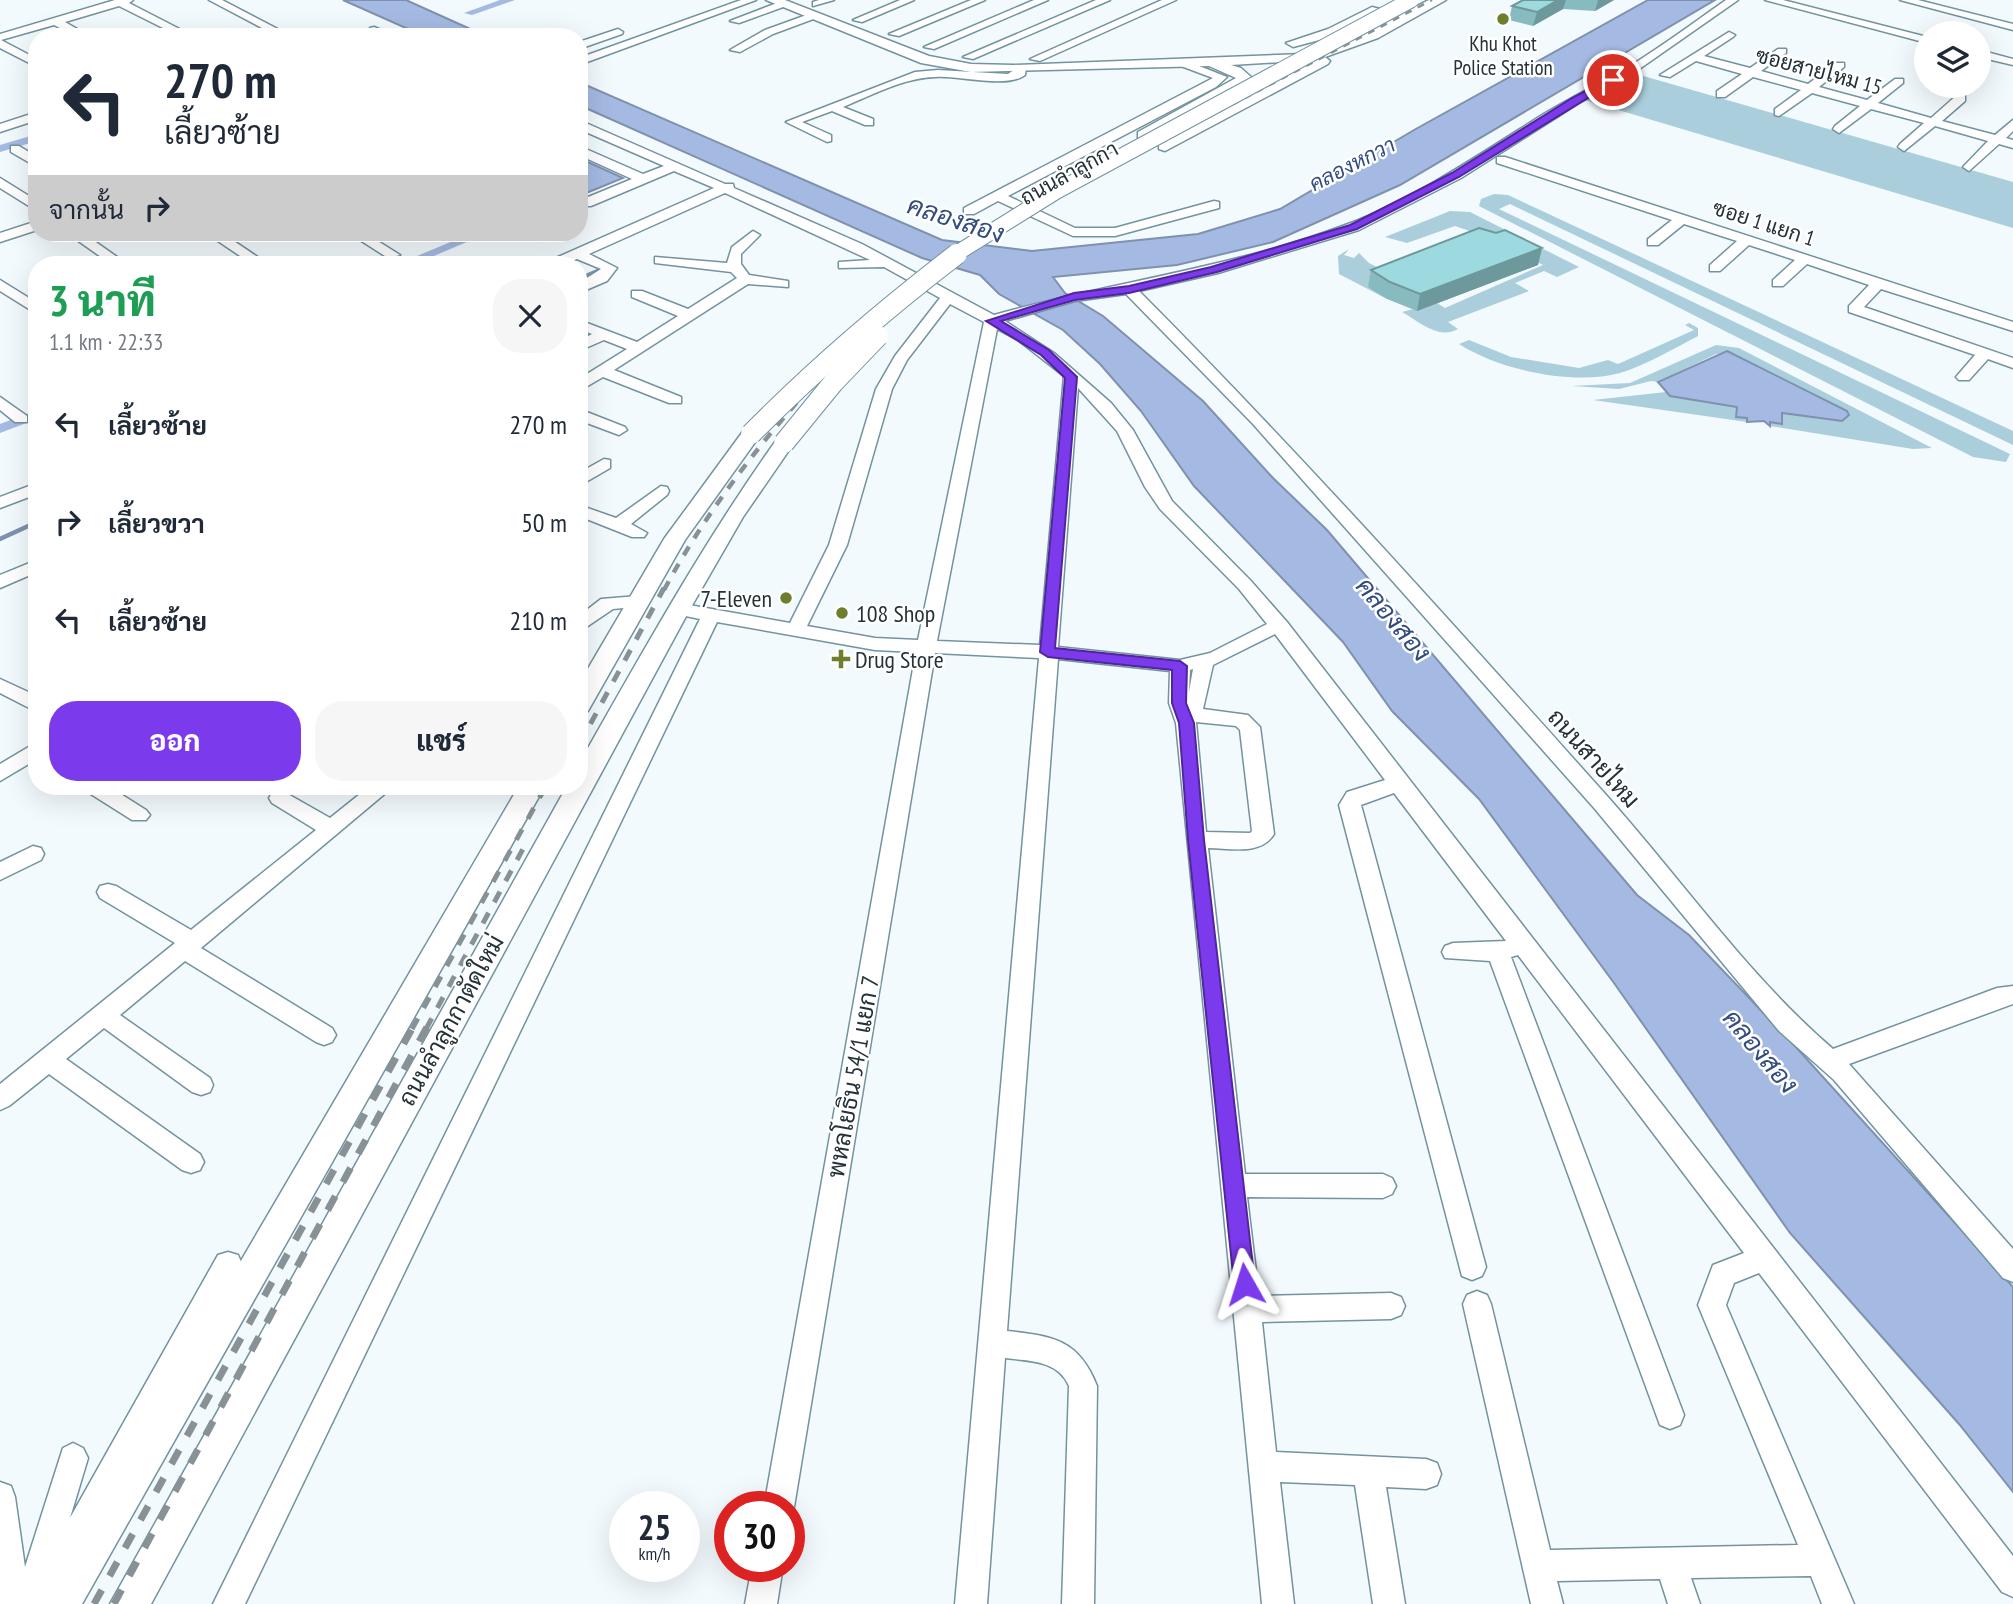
<!DOCTYPE html>
<html lang="th">
<meta charset="utf-8">
<style>
:root{--surface:#fff;--page:#f6f6f7;--text:#1f2937;--muted:#747a83;--accent:#7c3aed}
body{margin:0;font-family:"PT Sans Narrow",Sarabun,sans-serif;background:var(--page);color:var(--text);height:100vh;display:flex;flex-direction:column;font-size:26px;white-space:nowrap}
*{box-sizing:border-box;margin:0}
p{font-size:23px;color:var(--muted)}
.icon{flex:none;width:38px;height:38px;fill:none;stroke:currentColor;stroke-width:2;stroke-linecap:round;stroke-linejoin:round}
.map{position:relative;flex:1;overflow:hidden}
.details{position:absolute;left:28px;top:256px;width:560px;height:539px;display:flex;flex-direction:column;background:var(--surface);border-radius:28px;box-shadow:0 7px 28px #0002}
.details>*{flex:none}
.guide{position:absolute;left:28px;top:28px;width:560px;height:214px;border-radius:28px;box-shadow:0 7px 28px #0002;background:#fff;color:var(--text);overflow:hidden}
.buttons{position:absolute;left:1914px;top:21px;display:grid;gap:14px}
.buttons a{display:grid;place-items:center;width:77px;height:77px;border-radius:50%;background:var(--surface);box-shadow:0 7px 28px #0002;font-size:35px}
.speed{position:absolute;left:609px;top:1491px;display:flex;gap:14px;font-size:35px;font-weight:700;text-align:center}
.speed>*{display:grid;place-content:center;width:91px;height:91px;border-radius:50%;background:var(--surface);box-shadow:0 7px 28px #0002;line-height:1}
.speed small{font-size:18px;font-weight:400}
.speed .limit{border:10px solid #d22;background:#fff;color:#111}
.pin{position:absolute;display:grid;place-items:center;width:60px;height:60px;color:#fff;margin:-30px;border:4px solid #fff;border-radius:50%;box-shadow:0 2px 7px #0007}
.me{position:absolute;width:77px;margin:-38px;rotate:354deg;stroke-linejoin:round;filter:drop-shadow(0 0 5px #0008)}
.turn{display:flex;align-items:center;gap:24px;height:147px;padding:0 21px;font-size:32px}
.turn .icon{width:91px;height:91px;stroke-width:2.5}
.turn b{display:block;font-size:49px;line-height:60px}
.then{display:flex;align-items:center;height:66px;padding:0 21px;background:#0003;gap:14px;font-size:26px}
.round{display:grid;place-items:center;flex:none;width:74px;height:74px;border-radius:28px;background:var(--page)}
.overview{display:flex;align-items:center;justify-content:space-between;height:119px;padding:0 21px}
h1{font-size:42px;font-weight:800;line-height:52px;color:#1e9e55}
.primary-button{display:flex;gap:14px;margin-top:auto;padding:14px 21px}
.primary-button a{flex:1;height:80px;border-radius:28px;background:var(--accent);color:#fff;font-size:28px;font-weight:800;line-height:80px;text-align:center}
.primary-button a+a{background:var(--page);color:var(--text)}
ul{padding:0;list-style:none}
li{display:flex;align-items:center;gap:21px;height:98px;padding:0 21px}
li div{flex:1}
li b{display:block;font-size:26px}
li em{font-style:normal}
.map>svg:first-child{display:block}
</style>
<div class="map">
<svg width="2013" height="1604" viewBox="0 0 2013 1604">
<rect width="100%" height="100%" fill="#f3fafd"/>
<g fill="#aacedb">
<polygon points="1633,73 2013,182 2013,228 1585,100"/>
<polygon points="1494,194 1508,195 2013,431 2013,445 1510,204 1499,209 2010,454 2006,462 1973,457 1479,206 1481,199"/>
<path d="M1450,211L1470,212L1579,267L1557,277L1544,271L1515,283L1529,291L1448,322L1458,329C1438,340 1420,322 1402,312L1437,303L1445,308L1543,265L1490,238L1455,226L1407,243L1385,237Z"/>
<polygon points="1349,249 1344,255 1354,258 1359,253 1369,263 1383,270 1387,299 1339,274 1338,256"/>
<path d="M1689,323L1698,328V336C1673,349 1646,365 1620,373C1574,386 1499,370 1459,344L1469,340L1511,357L1579,368L1608,360L1618,364L1694,330L1685,325Z"/>
<polygon points="1716,345 1739,348 1932,448 1913,449 1770,426 1769,422 1782,413 1842,421 1849,415 1748,361 1716,354 1658,382 1651,381 1619,389 1572,386 1630,383"/>
<polygon points="1666,392 1670,396 1737,407 1747,418 1747,422 1593,400"/>
</g>
<g fill="#a5bae2" stroke="#7e91af" stroke-width="2">
<polygon points="343,0 406,0 488,37 426,37"/>
<polygon points="1648,0 1715,0 1400,185 1273,242 1177,265 1053,277 1065,293 1103,316 1203,401 1273,478 1327,530 1637,895 1689,935 1794,1045 2013,1287 2013,1492 1959,1424 1790,1233 1614,983 1479,799 1392,711 1343,642 1194,486 1141,411 1100,364 1063,330 999,294 980,275 922,258 579,105 579,82 942,240 1032,251 1198,234 1280,209 1414,130"/>
<polygon points="579,158 623,178 579,196"/>
<polygon points="1727,351 1847,411 1849,415 1842,421 1782,413 1782,424 1770,422 1770,426 1764,421 1747,422 1747,418 1736,417 1737,407 1670,396 1658,382"/>
</g>
<g fill="none" stroke-linecap="round" stroke-linejoin="round">
<g stroke="#7e91af" stroke-width="4.5">
<polyline points="579,279 600,270"/>
<polyline points="0,539 37,522"/>
</g>
<g fill="#a5bae2" fill-rule="evenodd">
<polygon points="500,0 515,0 472,15 464,13"/>
<polygon points="37,134 37,141 0,152 0,145"/>
<polygon points="472,233 488,233 415,264 398,264"/>
<polygon points="37,410 37,419 0,433 0,424"/>
</g>
<defs>
<g id="minor">
<polygon points="115,0 133,0 129,3 195,37 181,37 119,6 65,22 91,37 77,37 54,25 1,40 37,59 37,67 0,48 0,34"/>
<polygon points="209,0 222,0 293,37 279,37"/>
<polygon points="741,0 756,0 579,65 579,58"/>
<polygon points="819,0 834,0 813,6 813,2"/>
<polygon points="900,0 914,0 862,22 853,20"/>
<polygon points="971,0 985,0 899,36 889,34"/>
<polygon points="1034,0 1048,0 934,49 924,47"/>
<polygon points="1096,0 1110,0 973,59 963,57"/>
<polygon points="1162,0 1176,0 1040,61 1030,59"/>
<path d="M1726,0H1738L1635,72L1579,103L1461,178L1359,230L1218,273L1139,291C1301,454 1454,625 1607,796C1682,880 1748,976 1833,1049L1997,988L2013,986V1004L1849,1064L2013,1249V1282L2003,1278L1834,1080L1779,1031L1595,809L1253,424L1126,294L1075,301L1005,321L1054,353L1111,403L1133,430L1172,501L1251,581L1287,622L2013,1556V1597L2002,1592L1759,1273L1734,1283L1726,1305L1854,1604H1822L1811,1576L1691,1578L1700,1604H1668L1660,1579L1557,1581L1563,1604H1531L1463,1304L1467,1295L1477,1291L1487,1295L1491,1304L1550,1550L1798,1545L1698,1305L1713,1265L1744,1253L1518,955L1511,957L1684,1415L1680,1425L1670,1429L1660,1425L1490,961L1445,958L1442,952L1445,946L1453,943L1506,941L1394,793L1361,805L1486,1267L1482,1276L1472,1280L1462,1276L1339,805L1347,792L1385,780L1275,634L1213,665L1203,709L1248,715L1260,727L1274,834C1261,856 1229,848 1208,848L1245,1174H1383L1392,1178L1396,1186L1392,1194L1383,1198L1247,1197L1259,1296L1391,1293L1401,1297L1405,1306L1401,1315L1391,1319L1262,1322L1276,1452L1426,1459L1437,1463L1441,1474L1437,1485L1426,1489L1386,1487L1405,1604H1373L1355,1485L1280,1482L1294,1604H1262L1176,723L1169,703L1170,671L1058,659L1007,1331C1054,1336 1079,1340 1097,1386L1094,1604H1062L1069,1386C1058,1360 1029,1361 1005,1358L987,1604H955L1039,658L935,653L794,1507L789,1518V1507H764L916,652L875,650L717,622L245,1604H213L700,619L671,613L669,609L678,603L790,623L829,545L876,389L895,356L940,298L884,267L839,268V262L870,260L725,193L589,254L617,268L607,281L579,293V283L601,269L577,259L565,264H547L549,261L714,188L674,171L591,206H581V200L632,179L579,155V146L643,174L664,166L579,129V120L725,184H733L734,188L862,244L994,315C1111,282 1233,268 1348,224C1414,199 1482,153 1542,115C1569,99 1597,84 1625,69C1660,48 1693,23 1726,0ZM950,304L984,322L918,640L875,638L807,626L847,545L892,389L907,360ZM997,329L1018,340L1064,376L1040,645L937,641ZM1078,388L1117,431L1145,487L1160,509L1239,589L1267,624L1210,653L1180,660L1058,647ZM1193,669L1189,692L1190,670ZM1196,722L1236,726L1240,730L1252,831L1250,833L1206,832Z"/>
<polygon points="1765,0 1783,0 1927,37 1927,43"/>
<polygon points="1900,0 1918,0 2013,24 2013,30"/>
<polygon points="782,1 787,4 786,6 739,23 730,21"/>
<polygon points="812,13 817,16 816,18 773,34 740,52 730,50 765,30"/>
<polygon points="374,27 393,35 394,37 380,37 370,32 370,28"/>
<polygon points="618,29 623,32 622,34 579,49 579,42"/>
<polygon points="1729,32 1735,35 1733,37 1704,56 1750,68 1778,49 1786,49 1786,53 1761,71 1808,84 1836,63 1844,63 1844,67 1819,87 1867,100 1895,79 1903,79 1903,83 1878,103 1931,118 1957,95 1965,95 1965,101 1942,121 1995,135 2013,120 2013,131 2006,138 2013,140 2013,148 1999,144 1969,171 1963,167 1988,141 1935,126 1904,151 1898,147 1900,144 1924,123 1871,109 1839,133 1833,129 1835,126 1860,106 1812,93 1779,116 1775,115 1775,109 1801,90 1753,77 1725,97 1717,97 1717,91 1742,74 1696,61 1670,77 1660,75"/>
<polygon points="1979,50 2013,59 2013,65 1979,57"/>
<polygon points="1181,62 1189,62 1227,77 1216,87 1008,196 1075,228 1115,228 1214,201 1219,202 1219,208 1115,236 1073,236 998,201 974,214 964,214 964,208 1213,78 1181,66"/>
<path d="M1018,67H1026L1025,75C1006,89 959,75 935,77C903,78 872,95 843,107L873,119V125H865L832,111L802,122L831,135V141L827,142L786,122L915,72L938,70L1008,74Z"/>
<polygon points="37,112 37,120 0,132 0,124"/>
<polygon points="11,146 19,146 37,157 37,167 11,152"/>
<polygon points="1497,157 1505,157 2013,322 2013,331 1881,289 1864,307 2013,358 2013,368 1988,359 1969,380 1959,380 1956,377 1975,355 1849,312 1849,306 1869,285 1807,264 1783,286 1773,286 1773,280 1795,260 1749,245 1720,271 1710,271 1710,265 1737,241 1684,224 1658,245 1648,245 1648,239 1672,220 1497,163"/>
<polygon points="0,178 37,201 37,211 0,188"/>
<polygon points="37,221 37,230 0,242 0,233"/>
<polygon points="753,231 760,235 741,254 741,264 749,275 788,281 788,287 748,284 614,370 681,397 681,403 669,403 603,377 579,391 579,379 627,349 604,340 579,351 579,341 592,334 579,329 579,320 637,342 678,316 632,297 632,291 642,291 688,309 737,278 731,272 655,263 655,257 727,263 732,247"/>
<polygon points="67,233 83,233 127,264 111,264"/>
<polygon points="206,233 222,233 268,264 252,264"/>
<polygon points="349,233 365,233 400,255 388,258"/>
<polygon points="0,280 37,303 37,314 0,291"/>
<polygon points="0,397 27,416 27,422 15,422 0,410"/>
<polygon points="579,409 625,427 627,430 619,435 579,420"/>
<polygon points="604,459 610,460 610,468 579,486 579,473"/>
<polygon points="37,483 37,494 0,508 0,497"/>
<polygon points="661,486 667,487 669,491 667,495 631,524 647,533 644,537 632,537 579,516 579,505 616,518"/>
<polygon points="37,560 37,572 0,588 0,575"/>
<polygon points="638,596 645,598 647,602 645,606 613,609 579,632 579,616 601,599"/>
<polygon points="0,679 37,696 37,712 0,693"/>
<polygon points="37,742 37,759 0,781 0,764"/>
<polygon points="83,786 108,786 146,810 150,815 146,820 132,820 86,791"/>
<polygon points="370,786 394,786 201,948 332,1028 336,1035 332,1042 324,1045 316,1042 185,961 120,1015 210,1078 213,1085 210,1092 201,1095 192,1092 104,1028 66,1059 200,1154 204,1162 200,1170 191,1173 182,1170 49,1074 9,1106 0,1110 0,1084 175,943 100,898 97,892 100,886 108,884 116,886 191,930 316,830 272,803 269,798 272,793 286,793 330,818"/>
<polygon points="33,846 41,848 44,854 41,860 0,880 0,862"/>
<polygon points="228,1252 238,1255 242,1264 238,1273 71,1577 46,1604 0,1604 0,1482 11,1486 15,1497 25,1567 63,1448 73,1443 83,1448 88,1458 70,1518 218,1255"/>
<polygon points="752,1566 783,1566 777,1604 745,1604"/>
</g>
<g id="major">
<polygon points="766,0 785,0 929,56 971,64 1013,65 1303,54 1351,39 1429,0 1446,0 1378,38 1325,57 1330,61 1328,64 1165,151 1159,149 1159,143 1315,60 1231,65 1241,68 1251,77 1247,83 1143,140 1138,138 1138,132 1236,78 1209,66 971,72 921,63"/>
<polygon points="1372,7 1384,10 1338,35 1293,47 1286,43 1328,29"/>
<polygon points="751,428 761,434 685,540 588,711 579,713 579,684 664,539 744,430"/>
<path d="M784,437L794,443L743,517L690,609L151,1604H110L567,786H579V764C642,653 703,543 777,439Z"/>
<polygon points="519,786 545,786 82,1604 40,1604"/>
</g>
</defs>
<use href="#minor" stroke="#72939f" stroke-width="3"/>
<use href="#major" stroke="#72939f" stroke-width="3"/>
<use href="#minor" fill="#fff" fill-rule="evenodd"/>
<use href="#major" fill="#fff" fill-rule="evenodd"/>
<polyline stroke="#889296" stroke-width="2.5" stroke-dasharray="7 7" stroke-linecap="butt" points="963,255 1056,197 1432,0"/>
<path stroke="#889296" stroke-width="4.5" stroke-dasharray="10 10" stroke-linecap="butt" d="M664,590C704,515 758,445 815,382C859,334 914,294 965,254"/>
<g stroke="#889296" stroke-width="5" stroke-dasharray="12 12" stroke-linecap="butt">
<polyline points="579,745 664,588"/>
<polyline points="412,1029 546,786"/>
<polyline points="426,1029 524,847"/>
</g>
<g stroke="#889296" stroke-width="7" stroke-dasharray="16 16" stroke-linecap="butt">
<polyline points="94,1604 413,1027"/>
<polyline points="114,1604 427,1027"/>
</g>
<defs>
<polyline id="major-bridge-far1" points="954,255 1057,191 1411,0"/>
<g id="major-bridge">
<path d="M751,434C816,368 884,310 957,254"/>
<polyline points="784,443 833,383 878,336"/>
</g>
</defs>
<use href="#major-bridge-far1" stroke="#72939f" stroke-width="17" stroke-linecap="butt"/>
<use href="#major-bridge" stroke="#72939f" stroke-width="22" stroke-linecap="butt"/>
<use href="#major-bridge-far1" stroke="#fff" stroke-width="15"/>
<use href="#major-bridge" stroke="#fff" stroke-width="20"/>
</g>
<g fill="#87bbc0">
<polygon points="1523,0 1614,0 1595,11 1563,9 1533,26 1509,20 1512,6"/>
<polygon points="1542,248 1538,265 1417,311 1387,299 1368,287 1371,270"/>
</g>
<g fill="#6e999c">
<polygon points="1558,0 1566,0 1563,9 1533,26 1537,12"/>
<polygon points="1598,0 1614,0 1595,11"/>
<polygon points="1542,248 1538,265 1417,311 1420,294"/>
</g>
<g fill="#9ddadf" stroke="#6e999c" stroke-width="2">
<polygon points="1523,0 1558,0 1537,12 1512,6"/>
<polygon points="1479,228 1496,233 1505,230 1542,248 1420,294 1390,282 1371,270"/>
</g>
<polygon fill="#7c3aed" stroke="#51269a" stroke-width="2" points="1610,78 1617,80 1459,177 1357,229 1217,272 1129,293 1075,300 1001,321 1049,350 1077,377 1055,648 1180,661 1187,666 1186,703 1194,723 1204,840 1255,1284 1252,1291 1245,1293 1237,1291 1234,1284 1188,840 1179,723 1172,703 1172,670 1048,657 1040,652 1065,378 1041,355 986,321 1074,293 1129,286 1211,267 1350,225 1452,173 1572,98"/>
<g fill="#6e7e2c" stroke="#fff" stroke-width="2.5">
<circle cx="1503" cy="19" r="7"/>
<circle cx="786" cy="598" r="7"/>
<circle cx="842" cy="613" r="7"/>
<path d="M837.5 648.5h7v7h7v7h-7v7h-7v-7h-7v-7h7z"/>
</g>
<g text-anchor="middle" dominant-baseline="central" stroke-width="5" stroke-linejoin="round" paint-order="stroke">
<g font-size="21" fill="#243237" stroke="#fff">
<text x="1503" y="43">Khu Khot<tspan x="1503" dy="24">Police Station</tspan></text>
</g>
<g font-size="21" fill="#243237" stroke="#fff">
<text transform="translate(1819 71) rotate(15)">ซอยสายไหม 15</text>
<text transform="translate(1069 173) rotate(-29)">ถนนลำลูกกา</text>
<text transform="translate(1764 223) rotate(18)">ซอย 1 แยก 1</text>
</g>
<g font-size="21" font-style="italic" fill="#334c80" stroke="#fff">
<text transform="translate(1352 164) rotate(-27)">คลองหกวา</text>
</g>
<g font-size="24" fill="#243237" stroke="#fff" text-anchor="start">
<text x="772" y="598" text-anchor="end">7-Eleven</text>
<text x="856" y="613">108 Shop</text>
<text x="855" y="659">Drug Store</text>
</g>
<g font-size="24" fill="#243237" stroke="#fff">
<text transform="translate(1594 758) rotate(48)">ถนนสายไหม</text>
<text transform="translate(451 1020) rotate(-61)">ถนนลำลูกกาตัดใหม่</text>
<text transform="translate(853 1077) rotate(-80)">พหลโยธิน 54/1 แยก 7</text>
</g>
<g font-size="26" font-style="italic" fill="#334c80" stroke="#fff">
<text transform="translate(956 219) rotate(18)">คลองสอง</text>
<text transform="translate(1394 619) rotate(50)">คลองสอง</text>
<text transform="translate(1761 1051) rotate(50)">คลองสอง</text>
</g>
</g>
</svg>
<div class="buttons">
<a><svg class="icon" aria-label="layers" viewBox="0 0 24 24"><path d="M12 4l9 5-9 5-9-5zM3 14l9 5 9-5"/></svg></a>
</div>
<div class="speed"><div>25<small>km/h</small></div><div class="limit">30</div></div>
<div class="pin" style="left:1613px;top:80px;background:#d93025"><svg class="icon" aria-label="arrive" viewBox="0 0 24 24"><path d="M6 21V4h12l-3 4 3 4H6"/></svg></div>
<svg class="me" style="left:1245px;top:1284px" viewBox="-20 -20 40 40"><path d="M0-17L14 15 0 8-14 15z" fill="#7c3aed" stroke="#fff" stroke-width="4"/></svg>
<div class="guide">
<div class="turn"><svg class="icon" aria-label="left" viewBox="0 0 24 24"><path d="M17 20v-9H6M10 6l-5 5 5 5"/></svg><div><b>270 m</b>เลี้ยวซ้าย</div></div>
<div class="then">จากนั้น<svg class="icon" aria-label="right" viewBox="0 0 24 24"><path d="M7 20v-9h11M14 6l5 5-5 5"/></svg></div>
</div>
<section class="details">
<div class="overview"><div><h1>3 นาที</h1><p>1.1 km · 22:33</p></div><a class="round"><svg class="icon" aria-label="close" viewBox="0 0 24 24"><path d="M6 6l12 12M18 6L6 18"/></svg></a></div>
<ul>
<li><svg class="icon" aria-label="left" viewBox="0 0 24 24"><path d="M17 20v-9H6M10 6l-5 5 5 5"/></svg><div><b>เลี้ยวซ้าย</b></div><em>270 m</em></li>
<li><svg class="icon" aria-label="right" viewBox="0 0 24 24"><path d="M7 20v-9h11M14 6l5 5-5 5"/></svg><div><b>เลี้ยวขวา</b></div><em>50 m</em></li>
<li><svg class="icon" aria-label="left" viewBox="0 0 24 24"><path d="M17 20v-9H6M10 6l-5 5 5 5"/></svg><div><b>เลี้ยวซ้าย</b></div><em>210 m</em></li>
</ul>
<div class="primary-button"><a>ออก</a><a>แชร์</a></div>
</section>
</div>
